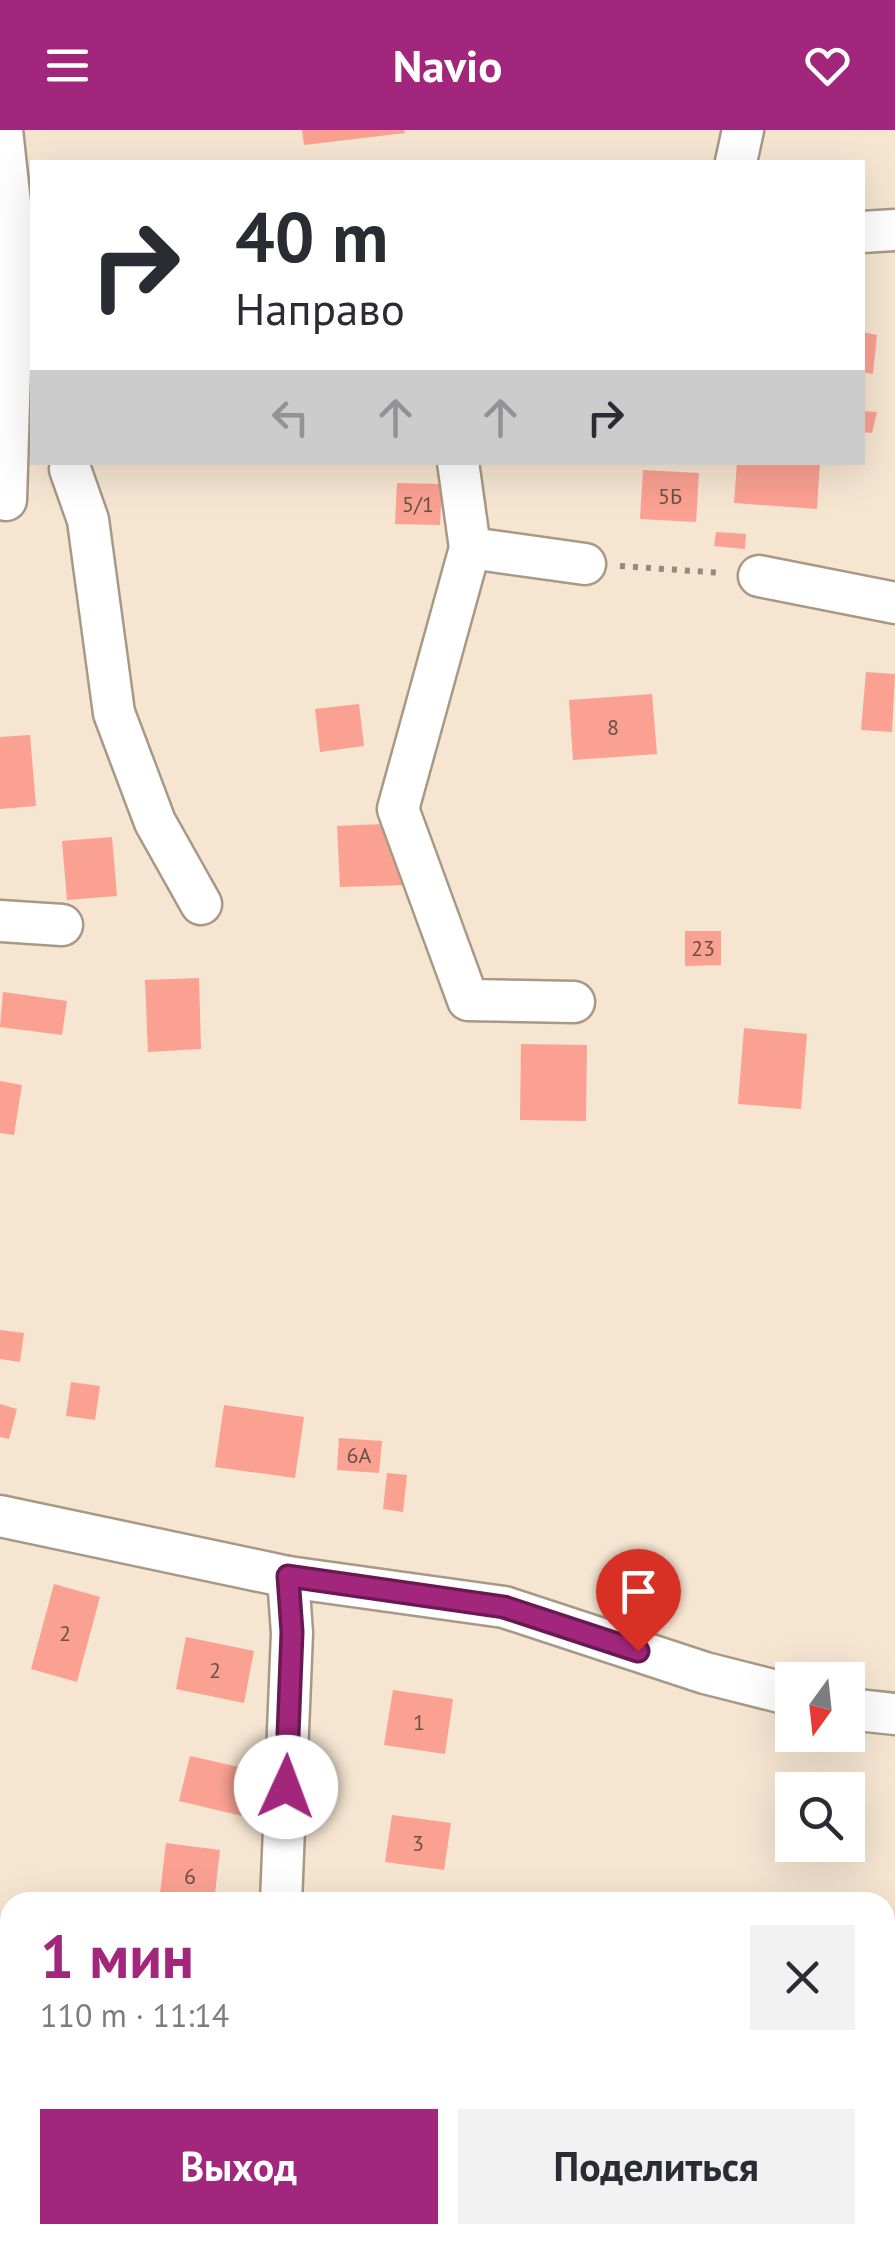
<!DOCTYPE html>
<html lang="ru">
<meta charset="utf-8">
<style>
:root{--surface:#fff;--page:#f2f2f3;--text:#2b2b33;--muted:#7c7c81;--accent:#a2277c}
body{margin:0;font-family:"PT Sans",sans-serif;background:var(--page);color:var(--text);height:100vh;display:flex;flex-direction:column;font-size:38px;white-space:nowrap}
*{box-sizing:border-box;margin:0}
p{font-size:32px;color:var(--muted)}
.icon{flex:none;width:55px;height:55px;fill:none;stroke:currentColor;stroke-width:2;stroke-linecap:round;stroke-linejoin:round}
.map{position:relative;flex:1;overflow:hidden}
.side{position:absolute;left:0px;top:1762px;width:895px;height:352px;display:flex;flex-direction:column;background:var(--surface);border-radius:30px 30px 0 0;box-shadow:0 10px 40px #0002}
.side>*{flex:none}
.hud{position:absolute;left:30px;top:30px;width:835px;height:305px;border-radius:0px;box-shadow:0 10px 40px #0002;background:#fff;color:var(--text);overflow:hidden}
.needle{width:65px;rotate:195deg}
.controls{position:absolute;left:775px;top:1532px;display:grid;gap:20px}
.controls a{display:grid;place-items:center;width:90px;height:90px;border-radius:0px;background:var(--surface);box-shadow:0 10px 40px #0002;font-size:50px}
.pin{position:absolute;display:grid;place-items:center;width:85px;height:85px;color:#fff;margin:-102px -42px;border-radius:50% 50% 50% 0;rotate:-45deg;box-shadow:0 0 10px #0007}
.pin .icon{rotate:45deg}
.me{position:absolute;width:110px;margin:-55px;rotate:2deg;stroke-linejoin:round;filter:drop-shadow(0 0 8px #0008)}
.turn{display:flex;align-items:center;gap:35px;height:210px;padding:0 40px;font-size:45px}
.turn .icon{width:130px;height:130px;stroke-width:2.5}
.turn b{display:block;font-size:70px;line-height:85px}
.lanes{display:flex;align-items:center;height:95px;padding:0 40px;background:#0003;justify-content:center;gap:50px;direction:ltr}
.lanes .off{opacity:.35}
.round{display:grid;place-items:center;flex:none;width:105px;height:105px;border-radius:0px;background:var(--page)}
.head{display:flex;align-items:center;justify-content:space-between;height:170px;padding:0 40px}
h1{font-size:60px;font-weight:700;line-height:75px;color:var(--accent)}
.primary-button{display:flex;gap:20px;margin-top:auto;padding:20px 40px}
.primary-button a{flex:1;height:115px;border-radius:0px;background:var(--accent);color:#fff;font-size:40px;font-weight:700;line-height:115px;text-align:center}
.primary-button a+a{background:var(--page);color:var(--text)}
header{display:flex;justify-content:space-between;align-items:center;height:130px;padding:0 40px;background:var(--accent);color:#fff;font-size:45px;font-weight:700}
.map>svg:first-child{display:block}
</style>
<header><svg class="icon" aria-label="menu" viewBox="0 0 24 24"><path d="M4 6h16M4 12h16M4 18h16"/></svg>Navio<svg class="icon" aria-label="heart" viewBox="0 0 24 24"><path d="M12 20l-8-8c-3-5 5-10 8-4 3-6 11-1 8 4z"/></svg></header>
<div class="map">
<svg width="895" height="2114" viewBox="0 0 895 2114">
<rect width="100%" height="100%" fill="#f5e5d1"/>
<g fill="#faa192">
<polygon points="302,0 404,0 405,3 304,15"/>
<polygon points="862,202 877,205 873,244 862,242"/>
<polygon points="862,281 877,282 872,303 862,302"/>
<polygon points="737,332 820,332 817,379 734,373"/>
<polygon points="643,340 699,343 696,392 640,389"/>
<polygon points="397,353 442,354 440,395 395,394"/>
<polygon points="716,402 746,404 745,419 714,416"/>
<polygon points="866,542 895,544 892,602 861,600"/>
<polygon points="652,564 657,624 573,630 569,570"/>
<polygon points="359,574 364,616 320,622 315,579"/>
<polygon points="30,605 36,676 0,679 0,607"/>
<polygon points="406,693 408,755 340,757 337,696"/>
<polygon points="112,707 117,766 67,770 62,711"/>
<polygon points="685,801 721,801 721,835 685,836"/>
<polygon points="199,848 201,919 148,922 145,850"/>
<polygon points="3,862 67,871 62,905 0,897"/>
<polygon points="744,898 807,904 801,979 738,974"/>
<polygon points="521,914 587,915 586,991 520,990"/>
<polygon points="0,951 22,955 14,1005 0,1003"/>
<polygon points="0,1200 24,1203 20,1232 0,1229"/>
<polygon points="71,1252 100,1256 95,1290 66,1286"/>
<polygon points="0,1274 17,1279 9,1309 0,1307"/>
<polygon points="224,1275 304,1287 295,1348 215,1337"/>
<polygon points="339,1308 382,1311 379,1343 337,1340"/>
<polygon points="387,1343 407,1345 403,1382 383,1379"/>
<polygon points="54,1454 100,1467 77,1552 31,1539"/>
<polygon points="186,1507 254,1521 244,1573 176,1559"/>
<polygon points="393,1560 453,1569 445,1624 384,1615"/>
<polygon points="190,1626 252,1640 242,1686 179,1671"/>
<polygon points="392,1685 451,1693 444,1740 385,1732"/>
<polygon points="166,1713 220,1720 214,1772 159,1772"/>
</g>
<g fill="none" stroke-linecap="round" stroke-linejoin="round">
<defs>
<g id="minor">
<polyline points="2,0 14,110 6,370"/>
<polyline points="736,32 743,0"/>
<polyline points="862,102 895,100"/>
<polyline points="458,332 470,418 398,679 468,870 574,872"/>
<polyline points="70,339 88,390 114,583 155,692 201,774"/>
<polyline points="470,418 585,434"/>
<polyline points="759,446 895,473"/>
<polyline points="0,791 62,795"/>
<polyline points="0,1386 288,1447 504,1477 705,1543 792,1565"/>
<polyline points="848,1579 895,1584"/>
<polyline points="281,1772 292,1503 288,1447"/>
<polyline points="360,2105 362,2114"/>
</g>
</defs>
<use href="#minor" stroke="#a79986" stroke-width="45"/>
<polyline stroke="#958a7c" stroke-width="6" stroke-dasharray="5 8" stroke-linecap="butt" points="620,436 723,443"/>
<use href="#minor" stroke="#fff" stroke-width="40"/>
</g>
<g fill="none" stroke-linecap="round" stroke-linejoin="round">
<defs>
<polyline id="route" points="286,1657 292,1502 288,1446 504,1477 638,1521"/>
</defs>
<use href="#route" stroke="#691951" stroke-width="25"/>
<use href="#route" stroke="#a2277c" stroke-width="18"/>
</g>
<g text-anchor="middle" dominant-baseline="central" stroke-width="8" stroke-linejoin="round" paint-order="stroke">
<g font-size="22" fill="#6b5046">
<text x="670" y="366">5Б</text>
<text x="418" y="374">5/1</text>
<text x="613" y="597">8</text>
<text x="703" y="818">23</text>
<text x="359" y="1325">6А</text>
<text x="65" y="1503">2</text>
<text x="215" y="1540">2</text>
<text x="419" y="1592">1</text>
<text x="418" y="1713">3</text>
<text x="190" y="1746">6</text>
</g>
</g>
</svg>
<div class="controls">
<a><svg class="needle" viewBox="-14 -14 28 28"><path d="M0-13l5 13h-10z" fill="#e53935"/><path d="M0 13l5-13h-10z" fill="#7c7c81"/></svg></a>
<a><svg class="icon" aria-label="search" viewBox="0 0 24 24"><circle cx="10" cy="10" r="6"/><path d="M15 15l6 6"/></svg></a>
</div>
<div class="pin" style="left:638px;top:1521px;background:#d93025"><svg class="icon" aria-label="arrive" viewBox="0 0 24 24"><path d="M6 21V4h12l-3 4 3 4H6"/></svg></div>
<svg class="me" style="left:286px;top:1657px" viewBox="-20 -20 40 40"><circle r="19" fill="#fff"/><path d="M0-13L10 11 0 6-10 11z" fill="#a2277c"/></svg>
<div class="hud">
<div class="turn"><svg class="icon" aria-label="right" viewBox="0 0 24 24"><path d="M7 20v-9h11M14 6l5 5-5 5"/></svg><div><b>40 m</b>Направо</div></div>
<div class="lanes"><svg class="icon off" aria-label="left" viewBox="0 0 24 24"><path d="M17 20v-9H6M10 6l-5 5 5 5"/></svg><svg class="icon off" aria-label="ahead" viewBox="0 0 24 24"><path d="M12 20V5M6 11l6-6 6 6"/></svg><svg class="icon off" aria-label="ahead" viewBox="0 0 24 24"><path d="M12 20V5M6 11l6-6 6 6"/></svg><svg class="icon" aria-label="right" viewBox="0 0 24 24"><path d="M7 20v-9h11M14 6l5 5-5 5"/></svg></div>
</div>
<section class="side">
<div class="head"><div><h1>1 мин</h1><p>110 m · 11:14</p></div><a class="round"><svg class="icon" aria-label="close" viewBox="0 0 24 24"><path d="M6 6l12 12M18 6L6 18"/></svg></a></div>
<div class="primary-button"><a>Выход</a><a>Поделиться</a></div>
</section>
</div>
